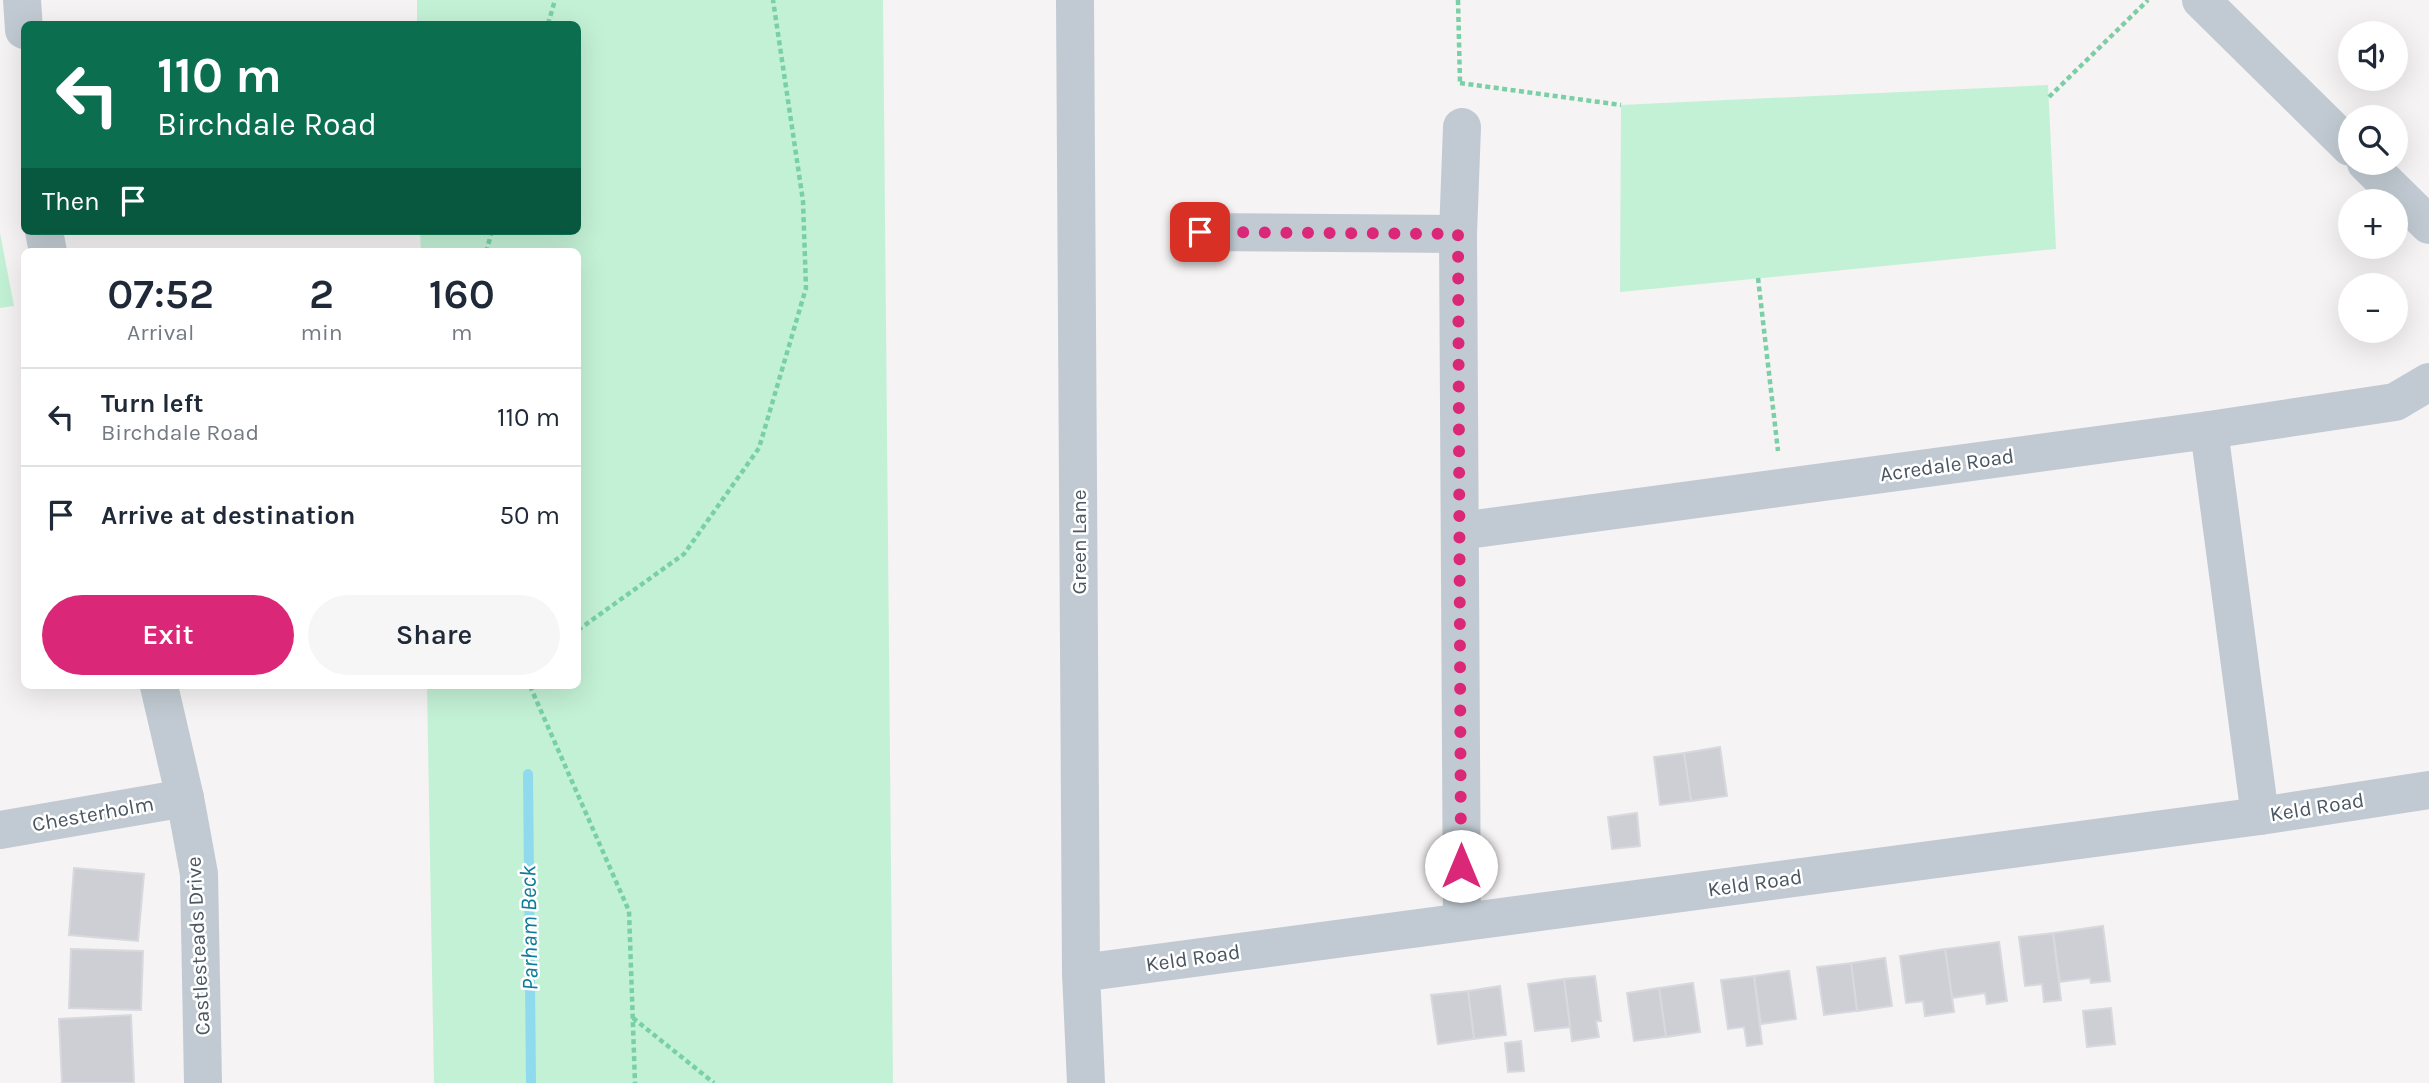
<!DOCTYPE html>
<meta charset="utf-8">
<style>
:root{--surface:#fff;--page:#f6f6f7;--text:#1f2937;--muted:#747a83;--line:#e0e1e3;--accent:#db2777}
body{margin:0;font-family:Karla,sans-serif;background:var(--page);color:var(--text);height:100vh;display:flex;flex-direction:column;font-size:26px;white-space:nowrap}
*{box-sizing:border-box;margin:0}
p{font-size:23px;color:var(--muted)}
.icon{flex:none;width:38px;height:38px;fill:none;stroke:currentColor;stroke-width:2;stroke-linecap:round;stroke-linejoin:round}
.map{position:relative;flex:1;overflow:hidden}
.panel{position:absolute;left:21px;top:248px;width:560px;height:441px;display:flex;flex-direction:column;background:var(--surface);border-radius:10px;box-shadow:0 7px 28px #0002}
.panel>*{flex:none}
.guide{position:absolute;left:21px;top:21px;width:560px;height:214px;border-radius:10px;box-shadow:0 7px 28px #0002;background:#0b6e4f;color:#fff;overflow:hidden}
.tools{position:absolute;left:2338px;top:21px;display:grid;gap:14px}
.tools a{display:grid;place-items:center;width:70px;height:70px;border-radius:50%;background:var(--surface);box-shadow:0 7px 28px #0002;font-size:35px}
.pin{position:absolute;display:grid;place-items:center;width:60px;height:60px;color:#fff;margin:-30px;border-radius:14px;box-shadow:0 4px 10px #0006}
.me{position:absolute;width:77px;margin:-38px;rotate:0deg;stroke-linejoin:round;filter:drop-shadow(0 0 5px #0008)}
.turn{display:flex;align-items:center;gap:24px;height:147px;padding:0 21px;font-size:32px}
.turn .icon{width:91px;height:91px;stroke-width:2.5}
.turn b{display:block;font-size:49px;line-height:60px}
.then{display:flex;align-items:center;height:66px;padding:0 21px;background:#0003;gap:14px;font-size:26px}
.eta{display:flex;justify-content:space-evenly;align-items:center;height:119px;text-align:center}
.eta b{font-size:42px;font-weight:600;line-height:49px}
.primary-button{display:flex;gap:14px;margin-top:auto;padding:14px 21px}
.primary-button a{flex:1;height:80px;border-radius:42px;background:var(--accent);color:#fff;font-size:28px;font-weight:600;line-height:80px;text-align:center}
.primary-button a+a{background:var(--page);color:var(--text)}
ul{padding:0;list-style:none}
li{display:flex;align-items:center;gap:21px;height:98px;padding:0 21px;border-top:2px solid var(--line)}
li div{flex:1}
li b{display:block;font-size:26px}
li em{font-style:normal}
.map>svg:first-child{display:block}
</style>
<div class="map">
<svg width="2429" height="1083" viewBox="0 0 2429 1083">
<rect width="100%" height="100%" fill="#f5f3f3"/>
<g fill="#c3f1d5">
<polygon points="417,0 883,0 893,1083 434,1083 427,686 578,686 578,252 421,252 420,231 578,231 578,24 417,24"/>
<polygon points="2048,85 2056,249 1620,292 1621,105"/>
<polygon points="0,233 14,306 0,308"/>
</g>
<g fill="none" stroke-linecap="round" stroke-linejoin="round">
<polyline stroke="#90daee" stroke-width="10" points="528,774 531,1083"/>
</g>
<g fill="#cdcfd5" stroke="#d7d9de" stroke-width="2">
<polygon points="1720,747 1727,796 1691,801 1684,753"/>
<polygon points="1684,753 1691,801 1660,805 1654,757"/>
<polygon points="1637,813 1640,846 1612,849 1608,817"/>
<polygon points="74,868 144,874 138,941 69,935"/>
<polygon points="2103,926 2110,981 2091,983 2090,978 2060,982 2053,933"/>
<polygon points="2053,933 2061,1000 2044,1002 2042,984 2025,986 2019,937"/>
<polygon points="1999,942 2007,1001 1987,1004 1985,993 1952,998 1945,949"/>
<polygon points="71,949 143,951 141,1010 69,1008"/>
<polygon points="1945,949 1954,1012 1925,1016 1923,1001 1906,1003 1900,956"/>
<polygon points="1885,958 1892,1006 1857,1011 1851,963"/>
<polygon points="1851,963 1857,1011 1824,1015 1817,967"/>
<polygon points="1789,971 1796,1019 1761,1024 1754,976"/>
<polygon points="1595,976 1601,1021 1596,1021 1599,1037 1572,1041 1564,979"/>
<polygon points="1754,976 1762,1044 1747,1046 1744,1027 1728,1029 1721,980"/>
<polygon points="1564,979 1570,1027 1535,1031 1528,984"/>
<polygon points="1693,983 1700,1032 1666,1037 1659,988"/>
<polygon points="1500,986 1506,1035 1474,1039 1468,991"/>
<polygon points="1659,988 1666,1037 1634,1041 1627,993"/>
<polygon points="1468,991 1474,1039 1438,1044 1431,995"/>
<polygon points="2111,1008 2115,1044 2087,1047 2083,1011"/>
<polygon points="131,1015 134,1083 62,1083 59,1019"/>
<polygon points="1521,1041 1524,1071 1508,1072 1505,1043"/>
</g>
<g fill="none" stroke-linecap="round" stroke-linejoin="round">
<g stroke="#7ad0a6" stroke-width="4.5" stroke-dasharray="5 3.5" stroke-linecap="butt">
<polyline points="1458,0 1460,83"/>
<polyline points="548,24 555,0"/>
<polyline points="1460,83 1621,105"/>
<polyline points="2049,97 2148,0"/>
<polyline points="486,252 492,231"/>
<polyline points="1758,278 1778,451"/>
<polyline points="578,630 684,554 759,448 806,288 803,201 773,0"/>
<polyline points="530,686 629,911 635,1083"/>
<polyline points="633,1018 714,1083"/>
</g>
<g stroke="#c1cad2" stroke-width="38">
<polyline points="22,0 24,30"/>
<polyline points="1075,0 1081,973 1086,1083"/>
<polyline points="2201,0 2350,147"/>
<polyline points="2366,163 2429,225"/>
<polyline points="44,231 48,252"/>
<polyline points="1200,232 1458,234"/>
<polyline points="2209,430 2260,816"/>
<polyline points="1460,531 2209,430 2395,402 2429,382"/>
<polyline points="159,686 185,798 199,874 203,1083"/>
<polyline points="0,830 185,798"/>
<polyline points="1462,922 1458,234 1462,127"/>
<polyline points="1081,973 2260,816 2429,790"/>
</g>
</g>
<g fill="none" stroke-linecap="round" stroke-linejoin="round">
<polyline stroke="#db2777" stroke-width="12" stroke-dasharray="0 21.6" points="1200,232 1458,234 1461,866"/>
</g>
<g text-anchor="middle" dominant-baseline="central" stroke-width="5" stroke-linejoin="round" paint-order="stroke">
<g font-size="21" fill="#4a5661" stroke="#fff">
<text transform="translate(1947 465) rotate(-8)">Acredale Road</text>
<text transform="translate(1079 542) rotate(-90)">Green Lane</text>
<text transform="translate(2317 807) rotate(-9)">Keld Road</text>
<text transform="translate(93 814) rotate(-10)">Chesterholm</text>
<text transform="translate(1755 883) rotate(-8)">Keld Road</text>
<text transform="translate(198 946) rotate(-93)">Castlesteads Drive</text>
<text transform="translate(1193 958) rotate(-8)">Keld Road</text>
</g>
<g font-size="23" font-style="italic" fill="#0c7c9b" stroke="#fff">
<text transform="translate(529 928) rotate(-91)">Parham Beck</text>
</g>
</g>
</svg>
<div class="tools">
<a><svg class="icon" aria-label="sound" viewBox="0 0 24 24"><path d="M4 9h4l5-4v14l-5-4H4zM17 9q2 3 0 6"/></svg></a>
<a><svg class="icon" aria-label="search" viewBox="0 0 24 24"><circle cx="10" cy="10" r="6"/><path d="M15 15l6 6"/></svg></a>
<a>+</a>
<a>−</a>
</div>
<div class="pin" style="left:1200px;top:232px;background:#d93025"><svg class="icon" aria-label="arrive" viewBox="0 0 24 24"><path d="M6 21V4h12l-3 4 3 4H6"/></svg></div>
<svg class="me" style="left:1461px;top:866px" viewBox="-20 -20 40 40"><circle r="19" fill="#fff"/><path d="M0-13L10 11 0 6-10 11z" fill="#db2777"/></svg>
<div class="guide">
<div class="turn"><svg class="icon" aria-label="left" viewBox="0 0 24 24"><path d="M17 20v-9H6M10 6l-5 5 5 5"/></svg><div><b>110 m</b>Birchdale Road</div></div>
<div class="then">Then<svg class="icon" aria-label="arrive" viewBox="0 0 24 24"><path d="M6 21V4h12l-3 4 3 4H6"/></svg></div>
</div>
<section class="panel">
<div class="eta">
<div><b>07:52</b><p>Arrival</p></div>
<div><b>2</b><p>min</p></div>
<div><b>160</b><p>m</p></div>
</div>
<ul>
<li><svg class="icon" aria-label="left" viewBox="0 0 24 24"><path d="M17 20v-9H6M10 6l-5 5 5 5"/></svg><div><b>Turn left</b><p>Birchdale Road</p></div><em>110 m</em></li>
<li><svg class="icon" aria-label="arrive" viewBox="0 0 24 24"><path d="M6 21V4h12l-3 4 3 4H6"/></svg><div><b>Arrive at destination</b></div><em>50 m</em></li>
</ul>
<div class="primary-button"><a>Exit</a><a>Share</a></div>
</section>
</div>
